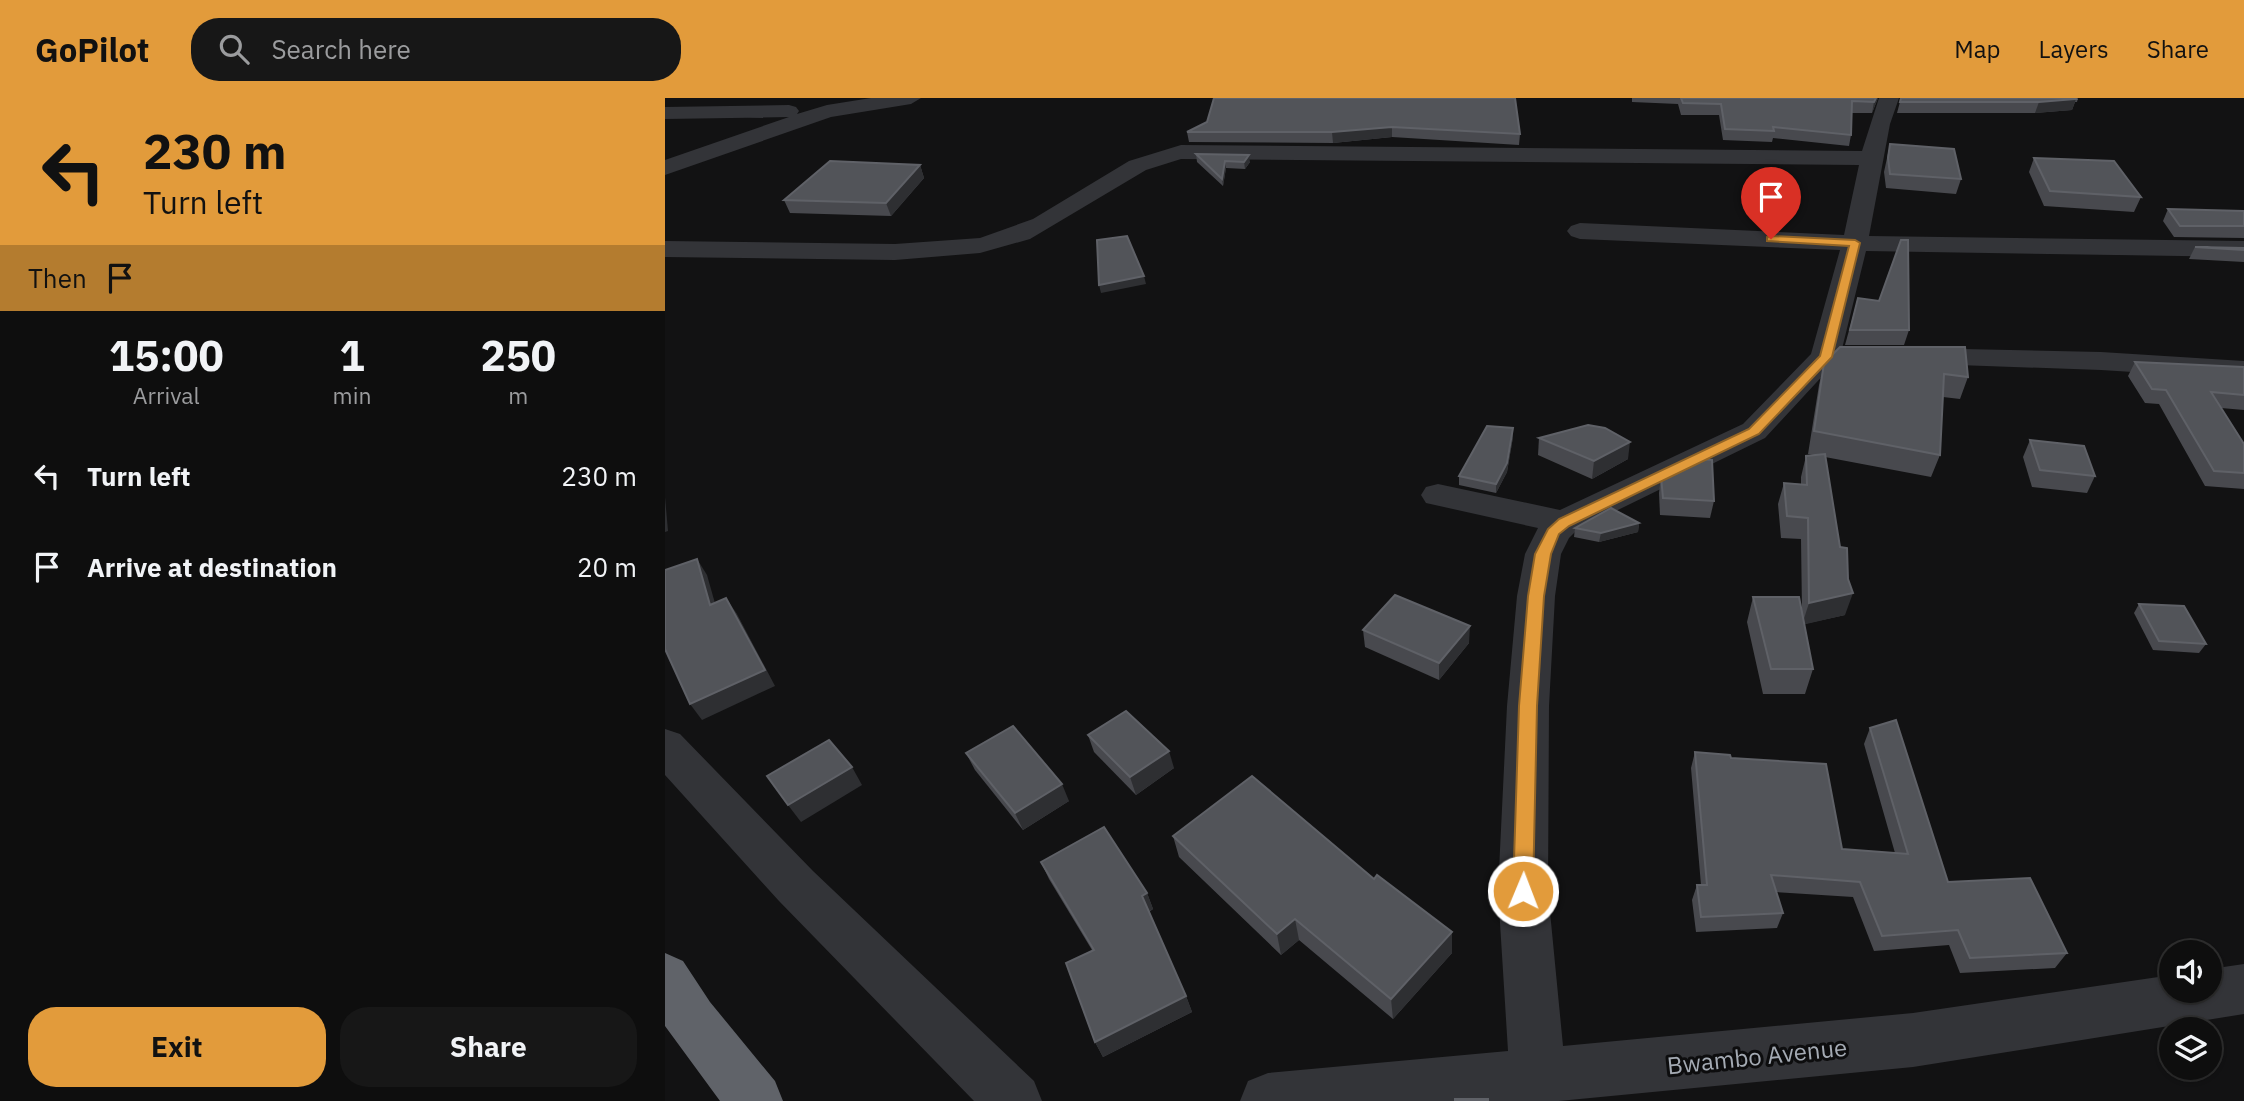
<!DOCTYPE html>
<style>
:root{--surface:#0e0e0e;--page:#171717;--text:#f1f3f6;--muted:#9b9c9e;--line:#2e2e2e;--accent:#e29b3b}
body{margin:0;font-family:"IBM Plex Sans",sans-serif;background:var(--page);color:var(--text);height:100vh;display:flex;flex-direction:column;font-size:26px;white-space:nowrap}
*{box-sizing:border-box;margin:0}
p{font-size:23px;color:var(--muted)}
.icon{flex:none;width:38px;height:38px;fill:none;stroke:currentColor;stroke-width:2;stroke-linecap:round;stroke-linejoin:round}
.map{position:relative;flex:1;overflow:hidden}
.sheet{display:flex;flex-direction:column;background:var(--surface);width:665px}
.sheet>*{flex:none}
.guide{background:#e29b3b;color:#111;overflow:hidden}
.buttons{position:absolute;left:1494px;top:842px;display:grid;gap:14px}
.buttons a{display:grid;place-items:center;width:63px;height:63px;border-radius:50%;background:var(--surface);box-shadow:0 2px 5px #0004,0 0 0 2px var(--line);font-size:35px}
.pin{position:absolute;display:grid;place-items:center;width:60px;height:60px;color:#fff;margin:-72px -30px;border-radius:50% 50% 50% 0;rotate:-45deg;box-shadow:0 0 7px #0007}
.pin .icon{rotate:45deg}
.me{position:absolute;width:77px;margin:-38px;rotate:1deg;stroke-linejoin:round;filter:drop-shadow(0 0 5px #0008)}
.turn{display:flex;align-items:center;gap:24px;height:147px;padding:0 28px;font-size:32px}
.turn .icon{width:91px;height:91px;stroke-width:2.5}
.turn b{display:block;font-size:49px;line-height:60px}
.then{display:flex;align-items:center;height:66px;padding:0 28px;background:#0003;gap:14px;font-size:26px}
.eta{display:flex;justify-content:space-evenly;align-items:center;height:119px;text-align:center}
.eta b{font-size:42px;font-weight:800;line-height:49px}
.primary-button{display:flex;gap:14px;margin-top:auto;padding:14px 28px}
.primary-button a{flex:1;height:80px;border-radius:28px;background:var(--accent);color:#111;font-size:28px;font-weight:800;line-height:80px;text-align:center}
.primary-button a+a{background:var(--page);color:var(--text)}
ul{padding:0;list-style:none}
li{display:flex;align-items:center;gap:21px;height:91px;padding:0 28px}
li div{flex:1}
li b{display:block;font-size:26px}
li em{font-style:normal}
header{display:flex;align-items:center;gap:42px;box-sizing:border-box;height:98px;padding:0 35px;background:var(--accent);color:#111}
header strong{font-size:33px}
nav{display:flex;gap:38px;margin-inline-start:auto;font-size:24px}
.search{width:490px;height:63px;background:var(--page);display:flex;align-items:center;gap:18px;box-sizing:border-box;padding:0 24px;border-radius:28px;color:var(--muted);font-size:26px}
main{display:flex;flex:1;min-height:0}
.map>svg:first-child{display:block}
</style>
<header>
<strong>GoPilot</strong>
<div class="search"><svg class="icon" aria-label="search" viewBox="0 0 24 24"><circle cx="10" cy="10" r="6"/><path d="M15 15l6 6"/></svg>Search here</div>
<nav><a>Map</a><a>Layers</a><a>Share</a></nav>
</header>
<main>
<section class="sheet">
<div class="guide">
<div class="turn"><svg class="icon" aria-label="left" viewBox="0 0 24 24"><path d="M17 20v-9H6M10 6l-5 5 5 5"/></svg><div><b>230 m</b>Turn left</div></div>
<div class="then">Then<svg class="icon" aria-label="arrive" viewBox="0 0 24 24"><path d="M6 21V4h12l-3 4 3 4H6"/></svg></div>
</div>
<div class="eta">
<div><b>15:00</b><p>Arrival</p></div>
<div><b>1</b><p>min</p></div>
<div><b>250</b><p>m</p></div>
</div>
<ul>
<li><svg class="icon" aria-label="left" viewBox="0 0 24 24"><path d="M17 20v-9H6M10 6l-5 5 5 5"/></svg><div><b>Turn left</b></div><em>230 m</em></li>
<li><svg class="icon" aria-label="arrive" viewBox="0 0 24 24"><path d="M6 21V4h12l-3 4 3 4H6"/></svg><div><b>Arrive at destination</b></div><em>20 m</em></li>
</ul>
<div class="primary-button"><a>Exit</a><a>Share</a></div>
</section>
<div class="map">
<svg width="1579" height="1003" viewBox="0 0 1579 1003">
<rect width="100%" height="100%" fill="#121213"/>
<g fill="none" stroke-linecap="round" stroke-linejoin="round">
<g fill="#333438" fill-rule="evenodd">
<polygon points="206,0 256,0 246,6 166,19 0,77 0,62 124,19 0,21 0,9 124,7 131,9 134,13 132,16 162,7"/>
<polygon points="1214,0 1234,0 1225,26 1204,138 1579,143 1579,159 1201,153 1175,259 1100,340 912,432 904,440 896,456 890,498 884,608 883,793 898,948 1248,915 1507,877 1507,892 1545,892 1545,871 1579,866 1579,916 1248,969 894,1003 575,1003 583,983 603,975 843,953 833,793 842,608 852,498 860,456 873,430 761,405 756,397 761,389 773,386 895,412 1078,326 1146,256 1175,152 915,141 906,138 902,133 906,128 915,125 1179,137 1194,67 516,61 481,72 365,141 315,155 230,162 0,159 0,143 230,146 315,140 368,121 464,63 516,47 1197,53"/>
<polygon points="1249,250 1436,254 1579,263 1579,281 1436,272 1238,265 1234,259 1238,253"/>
<polygon points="0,631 15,636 148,773 369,983 377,1003 309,1003 114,803 0,677"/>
</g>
<polygon fill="#606369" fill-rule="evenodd" points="0,855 18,863 45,904 110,983 118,1003 55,1003 0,928"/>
</g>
<g fill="#48494e">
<polygon points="549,0 855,36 854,47 727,39 668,45 524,44 522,34 542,24"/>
<polygon points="967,0 1213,0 1207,15 1187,15 1186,37 1184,48 1108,40 1107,44 1058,42 1054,17 1016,17 1013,6 967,4"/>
<polygon points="1236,0 1413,0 1412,4 1410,4 1407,12 1370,15 1232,15"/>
<polygon points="1225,46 1296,81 1291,96 1221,90 1219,74"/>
<polygon points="531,56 585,64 580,71 561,70 558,88 532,64"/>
<polygon points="1369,60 1476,99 1469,114 1379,108 1364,74"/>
<polygon points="255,67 259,80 226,118 125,115 119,102"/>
<polygon points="1503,111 1579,113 1579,140 1509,139 1498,123"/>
<polygon points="1530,149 1579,150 1579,164 1524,161"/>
<polygon points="1193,200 1214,203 1244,232 1239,247 1180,247"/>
<polygon points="1175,249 1303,279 1295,301 1278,299 1275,357 1266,379 1160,359 1180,517 1139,526 1148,571 1140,596 1098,596 1082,524 1088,499 1137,514 1136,441 1116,440 1113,406 1119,385 1136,386 1136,379 1141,358 1150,357 1143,356 1154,287 1159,265"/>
<polygon points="1470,264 1579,269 1579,312 1556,310 1579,346 1579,391 1540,388 1494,306 1480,305 1463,278"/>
<polygon points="848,339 842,374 831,395 794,387 794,378"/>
<polygon points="874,340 963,361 927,381 873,357"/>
<polygon points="1365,342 1430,378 1422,395 1367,389 1358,359"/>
<polygon points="996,378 1049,403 1045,420 995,417 994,395"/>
<polygon points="974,425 973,434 934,444 909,439 910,430"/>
<polygon points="1474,506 1541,546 1534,555 1488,552 1469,515"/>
<polygon points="698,532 804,545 774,582 700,549"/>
<polygon points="1205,630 1283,784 1402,855 1390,870 1295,875 1284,847 1209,853 1188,799 1111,794 1118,815 1112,830 1031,834 1027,802 1032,787 1036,787 1026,670 1030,654 1066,660 1177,751 1230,755 1199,646"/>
<polygon points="423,637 509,670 471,697 429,654"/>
<polygon points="301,655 404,703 358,732 310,672"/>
<polygon points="508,738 709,781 787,834 787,855 728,921 634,842 616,857 514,759"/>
<polygon points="376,764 482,795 488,811 484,814 521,898 527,914 438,959 430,944 427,852 384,781"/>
</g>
<g fill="#2e2f32">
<polygon points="1211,0 1213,0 1207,15 1209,4"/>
<polygon points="1411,1 1407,12 1370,15 1374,4"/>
<polygon points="727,29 727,39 668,45 667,34"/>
<polygon points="584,57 585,64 580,71 579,64"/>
<polygon points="560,63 561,70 558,88 557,81"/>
<polygon points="255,67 259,80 226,118 221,105"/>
<polygon points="479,178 481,186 436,195 434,187"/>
<polygon points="848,330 848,339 842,374 831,395 831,386"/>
<polygon points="965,344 963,361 927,381 929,363"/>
<polygon points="0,399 3,433 0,434"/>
<polygon points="974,425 973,434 934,444 936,435"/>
<polygon points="32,461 42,477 55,523 45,507"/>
<polygon points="1188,495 1180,517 1137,527 1144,505"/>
<polygon points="61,500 72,516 110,588 37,622 25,606"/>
<polygon points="805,528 804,545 774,582 774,565"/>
<polygon points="504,653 509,670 471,697 465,679"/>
<polygon points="187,669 197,687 136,724 123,707"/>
<polygon points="397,686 404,703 358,732 350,715"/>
<polygon points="482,795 488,811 483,814 477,798"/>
<polygon points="630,821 634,842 616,857 612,836"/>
<polygon points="787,834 787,855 728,921 726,901"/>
<polygon points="521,898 527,914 438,959 430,944"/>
</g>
<g fill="#525459" stroke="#5f6167" stroke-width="2">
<polygon points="549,0 850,0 855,36 727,29 667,34 522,34 542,24"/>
<polygon points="1016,0 1211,0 1209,4 1187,3 1186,37 1108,29 1109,33 1060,31 1056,6 1018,5"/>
<polygon points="1236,0 1410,0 1411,1 1374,4 1235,4"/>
<polygon points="1225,46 1289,51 1296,81 1225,76 1223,60"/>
<polygon points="531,56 584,57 579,64 560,63 557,81"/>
<polygon points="1369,60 1449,63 1476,99 1385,93"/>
<polygon points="165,63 255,67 221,105 119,102"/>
<polygon points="1503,111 1579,113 1579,128 1515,128"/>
<polygon points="462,138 479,178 434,187 432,142"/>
<polygon points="1236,142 1243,142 1244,232 1185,232 1193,200 1214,203"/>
<polygon points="1530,149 1579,150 1579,152"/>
<polygon points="1175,249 1300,249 1303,279 1279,276 1275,357 1149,333 1159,265"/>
<polygon points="1470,264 1579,269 1579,297 1546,294 1579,346 1579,375 1549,373 1501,292 1487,291"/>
<polygon points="923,327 940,330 965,344 929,363 874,340"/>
<polygon points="822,328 848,330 842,365 831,386 794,378"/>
<polygon points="1365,342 1419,348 1430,378 1375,372"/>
<polygon points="1160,356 1175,449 1182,450 1183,481 1188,495 1144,505 1143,420 1122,418 1119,385 1142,387 1141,358"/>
<polygon points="1031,361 1047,362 1049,403 998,400 996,378"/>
<polygon points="946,410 974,425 936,435 910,430"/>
<polygon points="32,461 45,507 61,500 100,572 25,606 0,551 0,472"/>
<polygon points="730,497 805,528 774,565 698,532"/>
<polygon points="1088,499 1134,499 1148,571 1106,571"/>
<polygon points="1474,506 1519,508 1541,546 1494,543"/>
<polygon points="461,613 504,653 465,679 423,637"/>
<polygon points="1231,622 1283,784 1365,780 1402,855 1305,860 1293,832 1217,838 1195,784 1106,777 1118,815 1036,819 1032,787 1042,787 1030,654 1065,657 1066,660 1161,666 1177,751 1243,756 1205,630"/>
<polygon points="348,628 397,686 350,715 301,655"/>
<polygon points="164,642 187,669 123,707 102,678"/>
<polygon points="587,678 709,781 712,777 787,834 726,901 630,821 612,836 508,738"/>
<polygon points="439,729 482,795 477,798 521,898 430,944 401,865 429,852 376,764"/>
<rect x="790" y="1001" width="33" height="2"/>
</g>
<polygon fill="#e29b3b" stroke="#936526" stroke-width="2" points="1106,138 1190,142 1195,145 1167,259 1094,336 904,428 894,436 886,456 879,498 872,608 868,793 865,799 858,802 851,799 848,793 854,608 863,498 870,456 883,431 894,421 1084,331 1155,258 1184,148 1102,143 1102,139"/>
<g text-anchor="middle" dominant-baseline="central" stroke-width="6" stroke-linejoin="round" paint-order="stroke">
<g font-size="24" fill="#a4aab3" stroke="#0d0d0e">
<text transform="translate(1092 958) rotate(-6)">Bwambo Avenue</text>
</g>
</g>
</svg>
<div class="buttons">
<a><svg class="icon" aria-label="sound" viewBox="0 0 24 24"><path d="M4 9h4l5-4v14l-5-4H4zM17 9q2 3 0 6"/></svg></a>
<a><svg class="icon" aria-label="layers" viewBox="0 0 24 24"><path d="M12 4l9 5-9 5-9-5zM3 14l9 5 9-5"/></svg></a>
</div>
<div class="pin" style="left:1106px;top:141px;background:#d93025"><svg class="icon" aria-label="arrive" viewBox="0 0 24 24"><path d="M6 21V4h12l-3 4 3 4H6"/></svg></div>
<svg class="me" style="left:858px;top:793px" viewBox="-20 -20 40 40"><circle r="17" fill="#e29b3b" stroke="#fff" stroke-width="3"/><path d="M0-11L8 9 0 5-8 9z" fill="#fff"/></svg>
</div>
</main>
